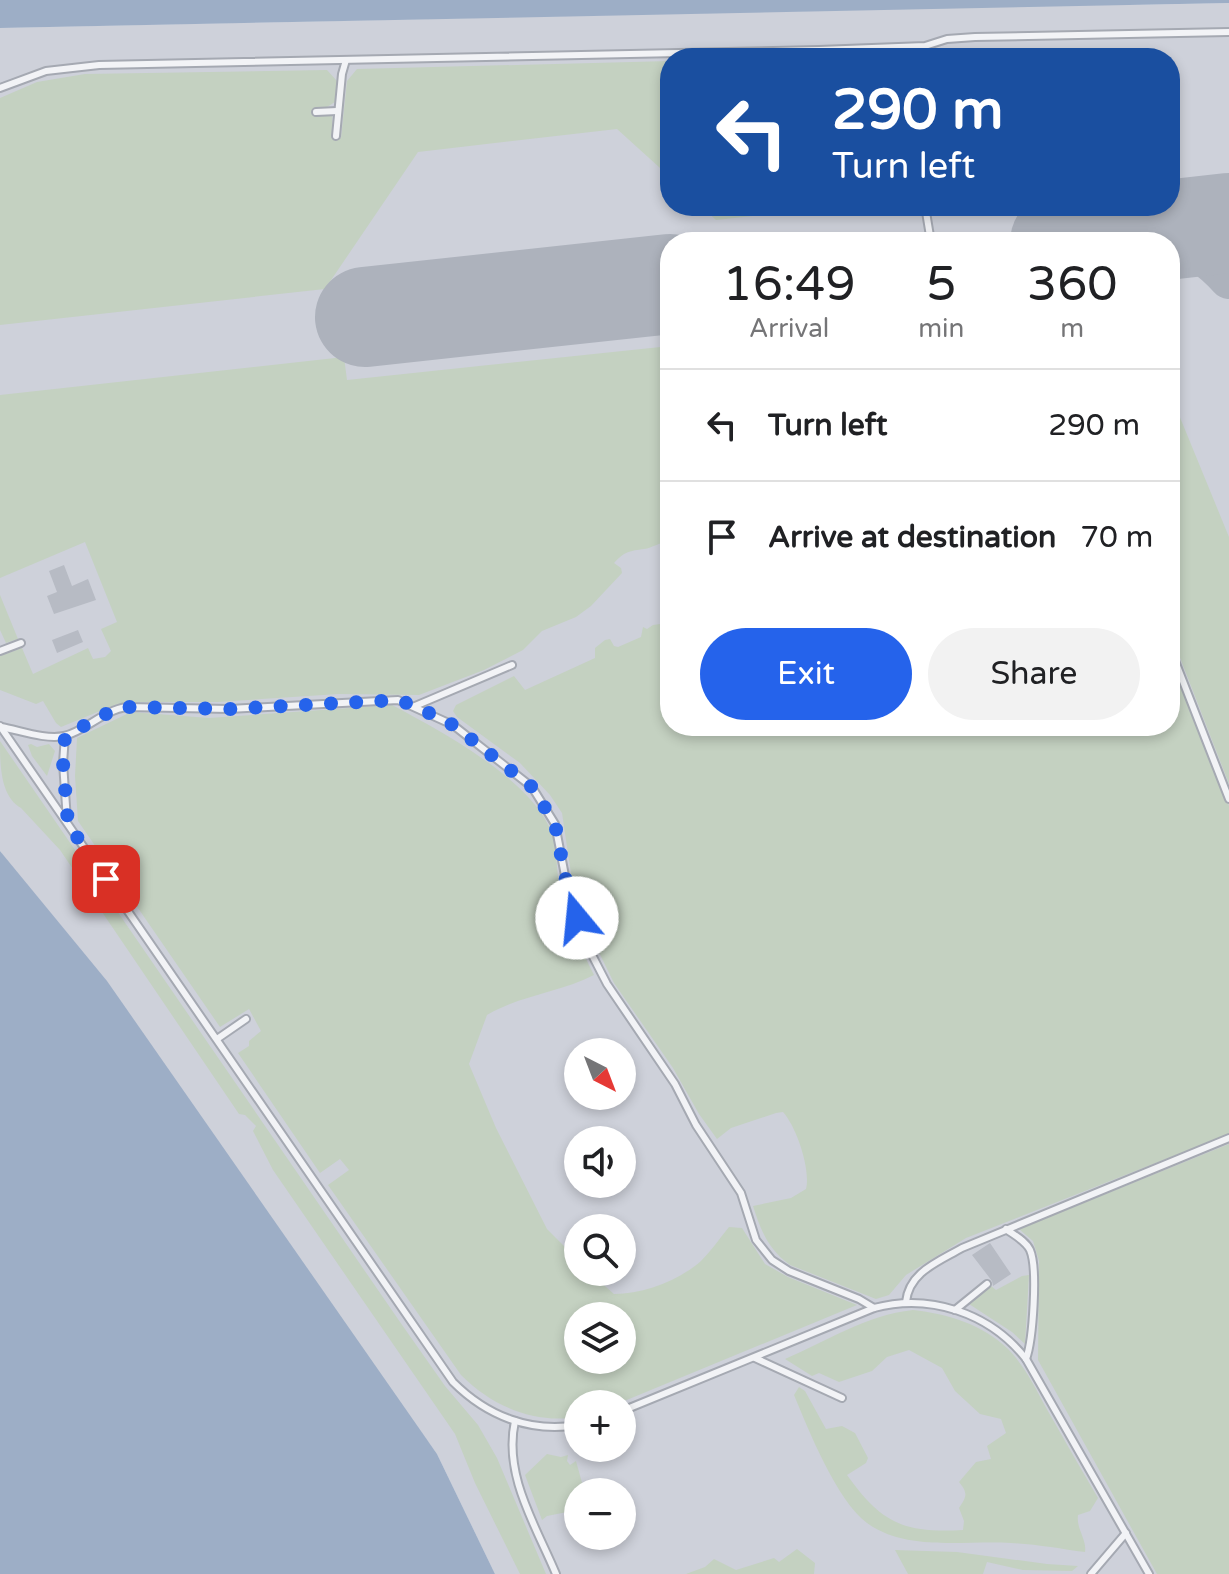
<!DOCTYPE html>
<meta charset="utf-8">
<style>
:root{--surface:#fff;--page:#f2f2f2;--text:#202124;--muted:#757577;--line:#e0e0e0;--accent:#2563eb}
body{margin:0;font-family:"Varela Round",sans-serif;background:var(--page);color:var(--text);height:100vh;display:flex;flex-direction:column;font-size:30px;white-space:nowrap}
*{box-sizing:border-box;margin:0}
p{font-size:26px;color:var(--muted)}
.icon{flex:none;width:44px;height:44px;fill:none;stroke:currentColor;stroke-width:2;stroke-linecap:round;stroke-linejoin:round}
.map{position:relative;flex:1;overflow:hidden}
.sheet{position:absolute;left:660px;top:232px;width:520px;height:504px;display:flex;flex-direction:column;background:var(--surface);border-radius:32px;box-shadow:0 4px 12px #0003}
.sheet>*{flex:none}
.banner{position:absolute;left:660px;top:48px;width:520px;height:168px;border-radius:32px;box-shadow:0 4px 12px #0003;background:#1a4fa0;color:#fff;overflow:hidden}
.needle{width:52px;rotate:138deg}
.fabs{position:absolute;left:564px;top:1038px;display:grid;gap:16px}
.fabs a{display:grid;place-items:center;width:72px;height:72px;border-radius:50%;background:var(--surface);box-shadow:0 4px 12px #0003;font-size:40px}
.pin{position:absolute;display:grid;place-items:center;width:68px;height:68px;color:#fff;margin:-34px;border-radius:16px;box-shadow:0 4px 12px #0006}
.me{position:absolute;width:88px;margin:-44px;rotate:343deg;stroke-linejoin:round;filter:drop-shadow(0 0 6px #0008)}
.turn{display:flex;align-items:center;gap:28px;height:168px;padding:0 40px;font-size:36px}
.turn .icon{width:104px;height:104px;stroke-width:2.5}
.turn b{display:block;font-size:56px;line-height:68px}
.eta{display:flex;justify-content:space-evenly;align-items:center;height:136px;text-align:center}
.eta b{font-size:48px;font-weight:600;line-height:56px}
.cta{display:flex;gap:16px;margin-top:auto;padding:16px 40px}
.cta a{flex:1;height:92px;border-radius:48px;background:var(--accent);color:#fff;font-size:32px;font-weight:600;line-height:92px;text-align:center}
.cta a+a{background:var(--page);color:var(--text)}
ul{padding:0;list-style:none}
li{display:flex;align-items:center;gap:24px;height:112px;padding:0 40px;border-top:2px solid var(--line)}
li div{flex:1}
li b{display:block;font-size:30px}
li em{font-style:normal}
.map>svg:first-child{display:block}
</style>
<div class="map">
<svg width="1229" height="1574" viewBox="0 0 1229 1574">
<rect width="100%" height="100%" fill="#e0e2e8"/>
<path fill="#ced1da" fill-rule="evenodd" d="M1114,0L1132,5L1229,3V1574H495L437,1454L0,851V28L899,9ZM670,58H1170V206H670ZM670,242H1170V726H670ZM578,1052H622V1096H578ZM578,1140H622V1184H578ZM578,1228H622V1272H578ZM578,1316H622V1360H578ZM578,1404H622V1448H578ZM578,1492H622V1536H578Z"/>
<g fill="#c4d1c1" fill-rule="evenodd">
<polygon points="1061,52 1064,58 916,57"/>
<polygon points="670,61 670,177 617,129 418,152 325,289 0,325 0,98 37,82 85,74 327,70 337,81 335,102 327,107 315,108 314,116 332,116 333,137 341,138 347,81 357,69"/>
<polygon points="701,206 843,206 716,220"/>
<path d="M670,346V542C658,542 653,548 644,549C630,551 625,551 614,563L621,568L622,573L591,606L576,617L542,631L523,650L484,670L419,695L339,694L218,702H136L117,704L61,727L56,723L43,701L36,704L0,690V656L22,648L33,674L88,648L93,659L105,657L111,651L101,629L117,622L85,542L0,578V395L344,357L347,380Z"/>
<polygon points="1170,393 1229,537 1229,784 1170,632"/>
<polygon points="0,595 18,639 6,643 0,630"/>
<path d="M667,623L670,627V726H1170V656L1229,806V1134L966,1238L906,1275L889,1295L876,1299L790,1265C768,1249 761,1231 753,1206L791,1198L806,1189C811,1169 796,1126 783,1112L776,1113L731,1128L717,1139L699,1114L673,1068L614,983L587,928L573,887L562,813L550,795L520,763L457,717L453,711L456,705L514,676L525,690L595,658V648L605,640L610,639L614,646L618,647L641,637L643,627L647,629L653,625Z"/>
<path d="M392,705C439,730 535,781 552,834C558,853 556,875 561,895C569,923 581,949 594,975C558,993 521,995 487,1015L469,1064L496,1128L547,1229L578,1260V1272H589L614,1294C644,1294 678,1281 701,1261C711,1251 720,1238 729,1227L742,1228L765,1264L788,1277L857,1305L617,1404H578V1417C533,1424 492,1406 461,1375L328,1185L349,1170L340,1159L320,1173L238,1053L249,1046V1041L261,1031L249,1009L220,1027L78,821L75,776L77,738L131,712L209,718ZM578,1316H622V1360H578Z"/>
<path d="M0,741L400,1322L445,1386L478,1425L497,1458L546,1574H520L475,1483L455,1434L273,1170L253,1131L256,1126L245,1115L239,1114L60,850L21,808C0,796 0,764 0,741Z"/>
<polygon points="31,744 37,747 49,744 55,751 47,776 32,756 28,745"/>
<polygon points="1229,1144 1229,1574 1157,1574 1038,1360 1039,1261 1033,1241 1019,1229"/>
<polygon points="1029,1275 1025,1344 1012,1332 969,1304 991,1286 996,1290 1022,1276"/>
<path d="M913,1310C948,1314 982,1324 1008,1349C1024,1365 1035,1387 1045,1406C1063,1437 1080,1468 1098,1498L1090,1511L1078,1515C1076,1529 1087,1539 1085,1552C1061,1549 1036,1544 1011,1543C965,1540 907,1552 867,1523C837,1501 808,1429 794,1395L799,1387L805,1391L826,1429L842,1426L855,1433L868,1458L866,1463L847,1475C882,1524 904,1533 963,1530L964,1521L959,1508C967,1496 968,1493 959,1482L976,1462L991,1459L987,1446L1006,1433L1001,1419L980,1414L955,1391L942,1368L909,1350L887,1357L872,1371L839,1382L819,1373L812,1376L785,1359C827,1341 866,1315 913,1310Z"/>
<polygon points="547,1454 561,1457 568,1455 567,1461 570,1465 576,1461 584,1490 611,1484 610,1487 596,1492 578,1492 578,1503 572,1511 547,1516 542,1520 525,1475"/>
<polygon points="797,1549 815,1563 814,1574 686,1574 705,1567 714,1559 736,1570 774,1558 779,1562"/>
<polygon points="895,1550 957,1552 1047,1564 1078,1566 1072,1571 1023,1570 987,1562 983,1574 908,1574"/>
</g>
<g fill="#9daec6">
<polygon points="0,0 1229,0 1229,3 0,28"/>
<polygon points="0,851 107,981 437,1454 495,1574 0,1574"/>
</g>
<g fill="none" stroke-linecap="round" stroke-linejoin="round">
<path stroke="#adb2bc" stroke-width="40" d="M1083,242C1143,237 1186,229 1229,279"/>
<g stroke="#adb2bc" stroke-width="100">
<polyline points="1060,242 1229,223"/>
<polyline points="365,317 670,284"/>
</g>
</g>
<g fill="#b7bbc4">
<polygon points="64,565 72,586 88,579 96,600 54,614 47,596 57,592 49,571"/>
<polygon points="78,630 83,642 57,653 52,640"/>
<polygon points="990,1243 1011,1274 993,1286 992,1281 972,1255"/>
</g>
<g fill="none" stroke-linecap="round" stroke-linejoin="round">
<defs>
<g id="lane">
<polyline points="0,88 46,71 99,65 819,50 925,46 947,39 975,37 1229,32"/>
<polyline points="316,112 337,111"/>
<polyline points="336,136 342,74 346,60"/>
<polyline points="925,206 931,242"/>
<polyline points="1170,648 1229,799"/>
<polyline points="0,651 21,643"/>
<polyline points="415,706 512,665"/>
<path d="M0,726L453,1382C487,1416 530,1433 578,1425"/>
<path d="M1,727C19,730 45,740 64,736C86,731 103,710 127,707L229,709L398,700L453,725L532,787L555,824L567,886L591,953L607,984L675,1084L696,1125L741,1193L756,1240L772,1260L789,1271L859,1299L874,1308"/>
<polyline points="65,736 63,763 67,820"/>
<polyline points="217,1039 246,1019"/>
<path d="M1006,1229C1014,1235 1026,1241 1030,1250C1038,1268 1033,1340 1026,1359"/>
<path d="M906,1302C909,1272 938,1262 962,1248L1229,1138"/>
<polyline points="955,1310 987,1284"/>
<polyline points="755,1358 842,1398"/>
<path d="M622,1411L874,1308C930,1293 990,1313 1026,1359L1149,1574"/>
<path d="M515,1421C503,1475 536,1526 556,1574"/>
<polyline points="1091,1574 1126,1533"/>
</g>
</defs>
<use href="#lane" stroke="#a5a9b2" stroke-width="10"/>
<use href="#lane" stroke="#f2f3f6" stroke-width="6"/>
</g>
<g fill="none" stroke-linecap="round" stroke-linejoin="round">
<polyline stroke="#2563eb" stroke-width="14" stroke-dasharray="0 25.2" points="106,879 68,824 63,763 65,736 117,708 127,707 229,709 398,700 415,706 453,725 532,787 555,824 567,886 577,918"/>
</g>
</svg>
<div class="fabs">
<a><svg class="needle" viewBox="-14 -14 28 28"><path d="M0-13l5 13h-10z" fill="#e53935"/><path d="M0 13l5-13h-10z" fill="#757577"/></svg></a>
<a><svg class="icon" aria-label="sound" viewBox="0 0 24 24"><path d="M4 9h4l5-4v14l-5-4H4zM17 9q2 3 0 6"/></svg></a>
<a><svg class="icon" aria-label="search" viewBox="0 0 24 24"><circle cx="10" cy="10" r="6"/><path d="M15 15l6 6"/></svg></a>
<a><svg class="icon" aria-label="layers" viewBox="0 0 24 24"><path d="M12 4l9 5-9 5-9-5zM3 14l9 5 9-5"/></svg></a>
<a>+</a>
<a>−</a>
</div>
<div class="pin" style="left:106px;top:879px;background:#d93025"><svg class="icon" aria-label="arrive" viewBox="0 0 24 24"><path d="M6 21V4h12l-3 4 3 4H6"/></svg></div>
<svg class="me" style="left:577px;top:918px" viewBox="-20 -20 40 40"><circle r="19" fill="#fff"/><path d="M0-13L10 11 0 6-10 11z" fill="#2563eb"/></svg>
<div class="banner">
<div class="turn"><svg class="icon" aria-label="left" viewBox="0 0 24 24"><path d="M17 20v-9H6M10 6l-5 5 5 5"/></svg><div><b>290 m</b>Turn left</div></div>
</div>
<section class="sheet">
<div class="eta">
<div><b>16:49</b><p>Arrival</p></div>
<div><b>5</b><p>min</p></div>
<div><b>360</b><p>m</p></div>
</div>
<ul>
<li><svg class="icon" aria-label="left" viewBox="0 0 24 24"><path d="M17 20v-9H6M10 6l-5 5 5 5"/></svg><div><b>Turn left</b></div><em>290 m</em></li>
<li><svg class="icon" aria-label="arrive" viewBox="0 0 24 24"><path d="M6 21V4h12l-3 4 3 4H6"/></svg><div><b>Arrive at destination</b></div><em>70 m</em></li>
</ul>
<div class="cta"><a>Exit</a><a>Share</a></div>
</section>
</div>
